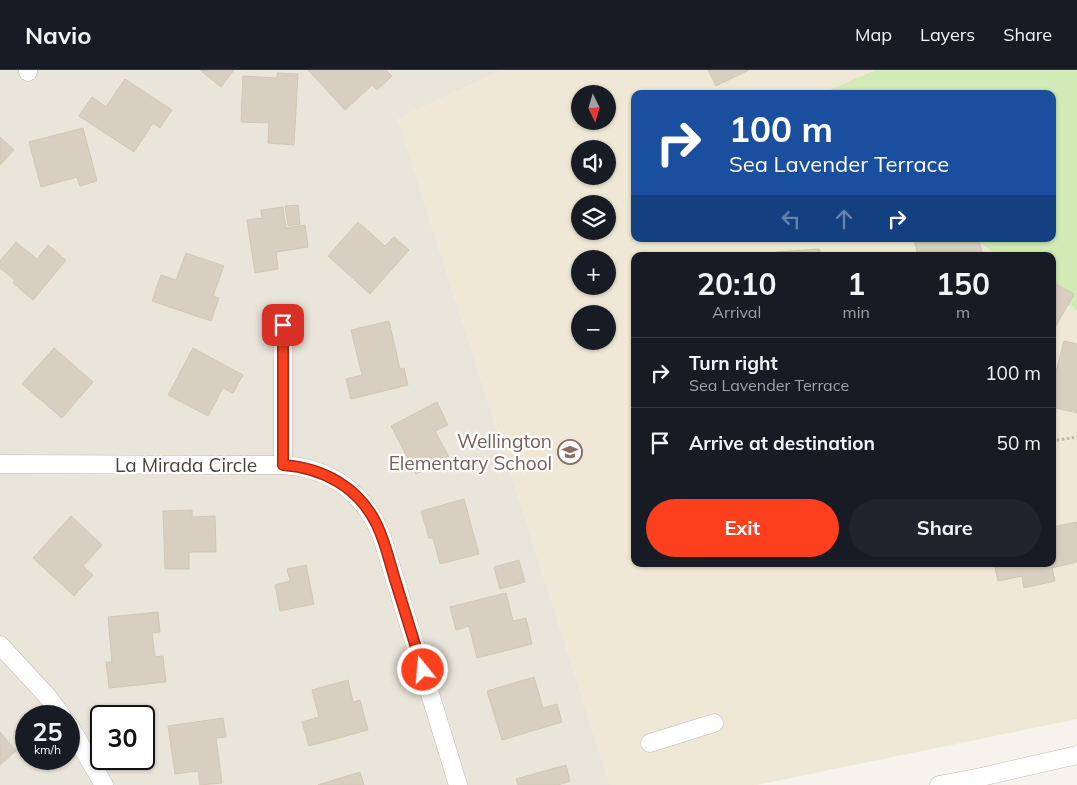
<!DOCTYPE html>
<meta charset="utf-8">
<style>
:root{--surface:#171b24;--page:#20242c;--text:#f1f3f6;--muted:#9ea1a6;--line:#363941;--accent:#fc3f1d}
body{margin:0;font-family:Mulish,sans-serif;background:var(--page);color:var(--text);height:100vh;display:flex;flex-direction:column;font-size:19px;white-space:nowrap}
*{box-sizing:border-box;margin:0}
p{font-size:16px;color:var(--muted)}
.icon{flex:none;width:28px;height:28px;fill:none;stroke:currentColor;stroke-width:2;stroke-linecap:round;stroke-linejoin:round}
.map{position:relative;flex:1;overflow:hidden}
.side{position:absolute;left:631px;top:182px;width:425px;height:315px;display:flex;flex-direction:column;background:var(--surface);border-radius:10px;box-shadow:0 1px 4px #0004}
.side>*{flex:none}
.banner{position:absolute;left:631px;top:20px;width:425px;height:152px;border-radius:10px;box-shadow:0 1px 4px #0004;background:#1a4fa0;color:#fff;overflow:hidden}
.needle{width:32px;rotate:175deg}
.controls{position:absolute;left:571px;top:15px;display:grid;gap:10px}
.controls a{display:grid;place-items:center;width:45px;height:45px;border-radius:50%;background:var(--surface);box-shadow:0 1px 4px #0004;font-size:25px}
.speed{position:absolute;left:15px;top:635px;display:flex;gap:10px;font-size:25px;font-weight:700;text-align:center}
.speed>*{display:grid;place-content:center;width:65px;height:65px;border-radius:50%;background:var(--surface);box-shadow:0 1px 4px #0004;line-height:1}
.speed small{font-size:12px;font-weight:400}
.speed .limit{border:2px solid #111;border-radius:8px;background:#fff;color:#111}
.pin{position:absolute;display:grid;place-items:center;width:42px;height:42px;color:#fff;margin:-21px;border-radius:10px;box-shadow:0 2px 8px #0006}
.me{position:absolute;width:55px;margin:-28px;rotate:343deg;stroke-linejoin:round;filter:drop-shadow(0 0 4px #0008)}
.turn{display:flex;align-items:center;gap:18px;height:105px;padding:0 15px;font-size:22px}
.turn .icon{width:65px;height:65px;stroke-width:2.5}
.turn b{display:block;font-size:35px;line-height:42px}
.lanes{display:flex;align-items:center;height:48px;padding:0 15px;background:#0003;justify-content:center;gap:25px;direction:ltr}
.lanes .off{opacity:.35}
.eta{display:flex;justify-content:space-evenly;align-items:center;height:85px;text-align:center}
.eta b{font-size:30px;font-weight:700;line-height:35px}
.button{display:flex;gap:10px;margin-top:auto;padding:10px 15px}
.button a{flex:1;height:58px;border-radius:30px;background:var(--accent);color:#fff;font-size:20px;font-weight:700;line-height:58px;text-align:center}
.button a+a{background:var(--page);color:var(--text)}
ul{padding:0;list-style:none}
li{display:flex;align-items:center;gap:15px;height:70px;padding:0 15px;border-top:1px solid var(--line)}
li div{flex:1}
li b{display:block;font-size:19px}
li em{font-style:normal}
header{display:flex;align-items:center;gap:30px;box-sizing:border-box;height:70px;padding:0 25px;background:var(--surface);border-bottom:1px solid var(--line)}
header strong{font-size:24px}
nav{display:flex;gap:28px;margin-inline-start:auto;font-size:18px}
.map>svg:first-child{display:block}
</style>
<header>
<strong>Navio</strong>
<nav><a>Map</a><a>Layers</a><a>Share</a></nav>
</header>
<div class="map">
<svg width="1077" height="715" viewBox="0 0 1077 715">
<rect width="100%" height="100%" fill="#f6f3ec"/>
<path fill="#eae5da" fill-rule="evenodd" d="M0,0H502L398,49L610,715H0ZM26,646H69V689H26ZM101,646H144V689H101Z"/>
<path fill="#efe8d6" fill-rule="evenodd" d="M502,0H1077V649L757,715H610L398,49ZM580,24H608V51H580ZM635,24H1052V169H635ZM580,79H608V106H580ZM580,134H608V161H580ZM635,186H1052V494H635ZM580,189H608V216H580ZM580,244H608V271H580Z"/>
<polygon fill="#d2eab5" points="876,0 1077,0 1077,241 1053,223 1052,186 999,186 974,169 1052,169 1052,24 820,24"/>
<g fill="#d8cfc1" stroke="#d3c7b4">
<polygon points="200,0 234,0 221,17"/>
<polygon points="308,0 386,0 392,6 377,20 372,15 345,40"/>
<polygon points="708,0 749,0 716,16"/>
<polygon points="277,3 298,4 294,75 268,73 269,53 241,52 243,6 277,8"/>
<polygon points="125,9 172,40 160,58 153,53 134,82 79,46 92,27 106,37"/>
<polygon points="83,58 97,111 80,116 77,107 41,117 29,72"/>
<polygon points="0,67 14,80 0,95"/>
<polygon points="298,135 300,154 288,156 285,136"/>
<polygon points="283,137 286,158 305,155 308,177 276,182 278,199 255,203 247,150 262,148 261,140"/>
<polygon points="358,152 385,176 394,167 409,180 370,224 328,186"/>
<polygon points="914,169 979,169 983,186 918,186"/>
<polygon points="16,172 37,189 48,175 66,190 33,230 13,213 15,210 0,198 0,191"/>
<polygon points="819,179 822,185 836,184 836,186 776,186 776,182"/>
<polygon points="186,183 224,196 213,226 219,228 211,251 152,231 161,205 176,210"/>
<polygon points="1052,212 1074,224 1052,263"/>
<polygon points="389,251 400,299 404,298 408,315 351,329 346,309 362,305 351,260"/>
<polygon points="1064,271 1077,274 1077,343 1052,337 1052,325 1055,314 1053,313"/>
<polygon points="54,278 93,312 62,348 22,314"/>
<polygon points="193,278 243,305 233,323 223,318 208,346 168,325"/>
<polygon points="437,332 448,355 435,361 449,387 416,404 391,356"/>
<polygon points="464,429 479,484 440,494 433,468 429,468 421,441"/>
<polygon points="192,440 192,447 215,446 216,482 189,482 189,499 165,499 163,441"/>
<polygon points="71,446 102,475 83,496 93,505 74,526 33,488"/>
<polygon points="1077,452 1077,492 1052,498 1055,511 1024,518 1022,506 998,511 994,494 1052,494 1052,457"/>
<polygon points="519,490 525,512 500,519 494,497"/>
<polygon points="306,495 314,534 280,541 275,515 290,511 287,499"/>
<polygon points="506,523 513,551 526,548 532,574 477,588 469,556 456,560 450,537"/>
<polygon points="158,542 160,562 152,563 155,587 163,586 166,612 109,618 106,592 112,592 108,547"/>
<polygon points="534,607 543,638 557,634 562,652 502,670 487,621"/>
<polygon points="348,610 353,632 360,630 368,660 309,676 302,652 319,647 312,620"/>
<polygon points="223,648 226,667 216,668 222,713 200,715 198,701 175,704 168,656"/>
<polygon points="0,662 16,681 0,695"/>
<polygon points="566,695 570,711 558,715 518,715 516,709"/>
<polygon points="360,702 364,715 318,715"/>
</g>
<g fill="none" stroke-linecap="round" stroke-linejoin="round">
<defs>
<g id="minor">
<polyline points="28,0 28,2"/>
<path d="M0,394L283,395C331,398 364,422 382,467L458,715"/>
<polyline points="283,395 283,255"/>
<polyline points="0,575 48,627 62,646"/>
<polyline points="69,655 104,715"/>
<polyline points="650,673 714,653"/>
<polyline points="939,715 981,707 1077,685"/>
</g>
</defs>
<use href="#minor" stroke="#c2bbae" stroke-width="19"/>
<polyline stroke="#c4b79f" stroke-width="3" stroke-dasharray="2.5 2.5" stroke-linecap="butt" points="1052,371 1077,367"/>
<use href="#minor" stroke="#fff" stroke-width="18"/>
</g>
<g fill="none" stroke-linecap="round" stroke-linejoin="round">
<defs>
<path id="route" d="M283,255V395C323,398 359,417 377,455C386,474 390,494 396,513C405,542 414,571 423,600"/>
</defs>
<use href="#route" stroke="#a42913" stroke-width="12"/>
<use href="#route" stroke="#fc3f1d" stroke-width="9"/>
</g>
<defs>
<symbol id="school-ring" viewBox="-11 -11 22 22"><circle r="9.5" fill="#fff" stroke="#8d6e63" stroke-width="1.5"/><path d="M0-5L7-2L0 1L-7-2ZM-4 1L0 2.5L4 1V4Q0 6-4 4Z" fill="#8d6e63"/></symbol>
</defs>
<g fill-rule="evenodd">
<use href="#school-ring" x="556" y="368" width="28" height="28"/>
</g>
<g text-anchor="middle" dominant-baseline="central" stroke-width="4.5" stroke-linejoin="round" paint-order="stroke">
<g font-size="19" fill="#785e54" stroke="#fff" text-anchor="end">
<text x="552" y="371">Wellington<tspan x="552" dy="22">Elementary School</tspan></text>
</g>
<g font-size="19" fill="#4b4439" stroke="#fff">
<text x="186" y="395">La Mirada Circle</text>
</g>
</g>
</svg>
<div class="controls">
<a><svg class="needle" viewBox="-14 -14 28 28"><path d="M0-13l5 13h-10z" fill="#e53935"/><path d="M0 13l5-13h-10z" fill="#9ea1a6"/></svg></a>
<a><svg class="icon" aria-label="sound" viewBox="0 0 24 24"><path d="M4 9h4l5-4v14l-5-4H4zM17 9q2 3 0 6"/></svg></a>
<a><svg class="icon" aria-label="layers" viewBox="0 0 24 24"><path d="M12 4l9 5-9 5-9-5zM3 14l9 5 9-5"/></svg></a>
<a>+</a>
<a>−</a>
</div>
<div class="speed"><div>25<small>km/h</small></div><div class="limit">30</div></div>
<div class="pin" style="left:283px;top:255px;background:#d93025"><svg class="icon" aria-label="arrive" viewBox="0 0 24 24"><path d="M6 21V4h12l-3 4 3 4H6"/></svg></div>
<svg class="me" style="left:423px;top:600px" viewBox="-20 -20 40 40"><circle r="17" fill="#fc3f1d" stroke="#fff" stroke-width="3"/><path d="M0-11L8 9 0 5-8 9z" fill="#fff"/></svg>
<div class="banner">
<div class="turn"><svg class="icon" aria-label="right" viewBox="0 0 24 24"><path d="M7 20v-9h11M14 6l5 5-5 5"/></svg><div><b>100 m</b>Sea Lavender Terrace</div></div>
<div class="lanes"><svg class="icon off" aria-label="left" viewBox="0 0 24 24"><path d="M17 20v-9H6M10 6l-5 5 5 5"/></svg><svg class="icon off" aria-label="ahead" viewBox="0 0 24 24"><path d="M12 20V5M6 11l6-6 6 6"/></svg><svg class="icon" aria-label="right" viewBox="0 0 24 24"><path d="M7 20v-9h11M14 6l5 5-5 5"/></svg></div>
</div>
<section class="side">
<div class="eta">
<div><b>20:10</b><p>Arrival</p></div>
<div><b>1</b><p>min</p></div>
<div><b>150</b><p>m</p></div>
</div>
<ul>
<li><svg class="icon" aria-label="right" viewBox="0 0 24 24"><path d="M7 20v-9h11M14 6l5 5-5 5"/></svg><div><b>Turn right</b><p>Sea Lavender Terrace</p></div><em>100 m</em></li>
<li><svg class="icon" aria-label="arrive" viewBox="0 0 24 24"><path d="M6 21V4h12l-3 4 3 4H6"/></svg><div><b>Arrive at destination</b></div><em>50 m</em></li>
</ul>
<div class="button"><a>Exit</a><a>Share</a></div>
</section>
</div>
